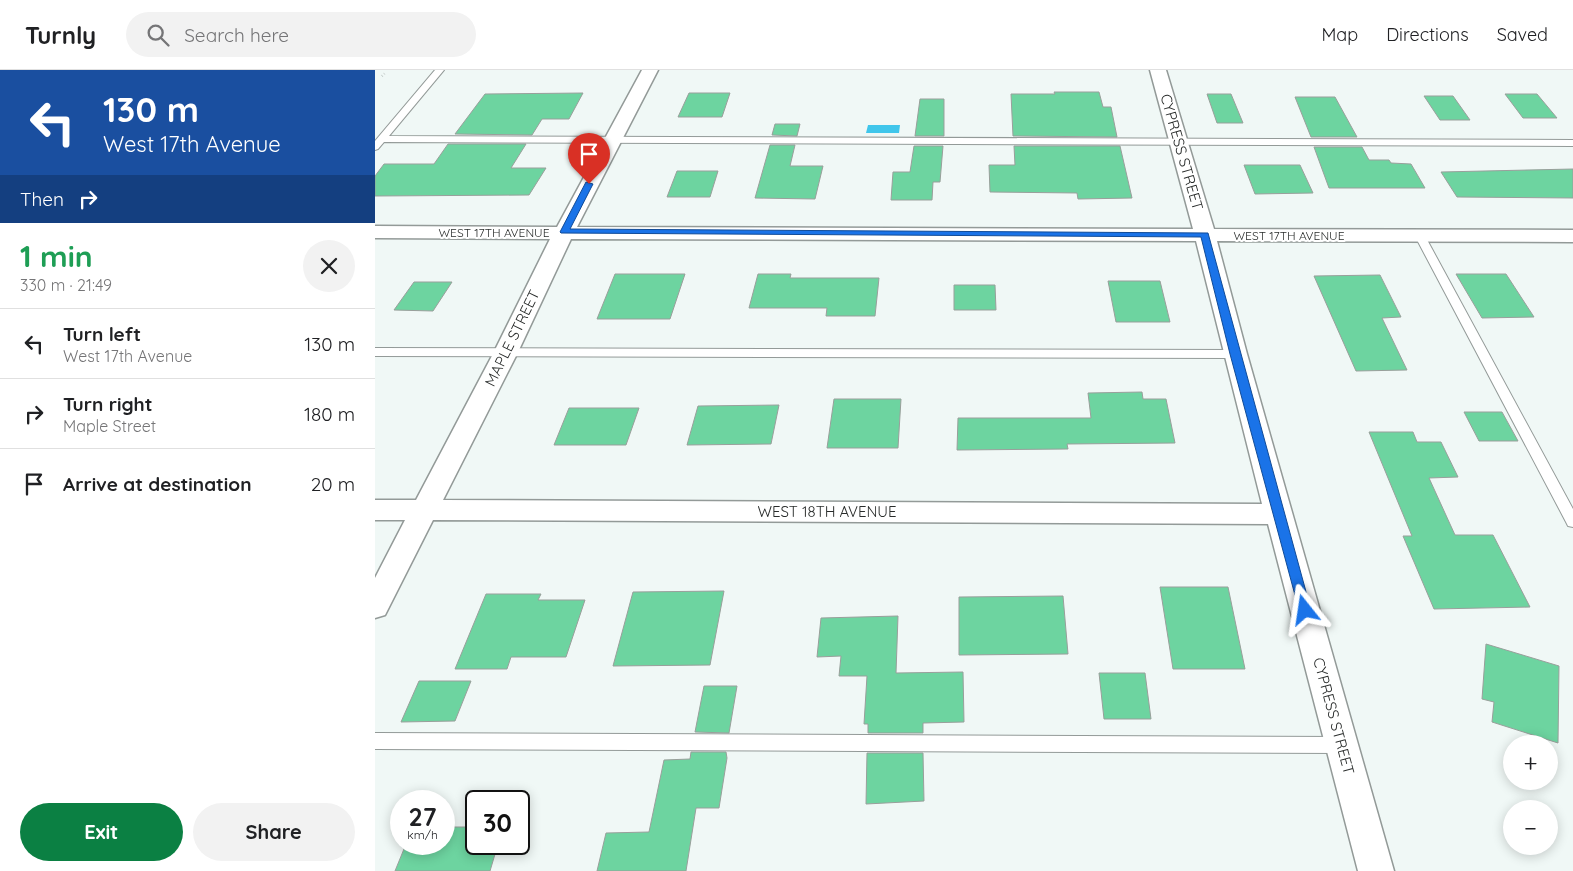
<!DOCTYPE html>
<meta charset="utf-8">
<style>
:root{--surface:#fff;--page:#f2f2f2;--text:#202124;--muted:#757577;--line:#e0e0e0;--accent:#0b8043}
body{margin:0;font-family:Quicksand,sans-serif;background:var(--page);color:var(--text);height:100vh;display:flex;flex-direction:column;font-size:19px;white-space:nowrap}
*{box-sizing:border-box;margin:0}
p{font-size:16px;color:var(--muted)}
.icon{flex:none;width:28px;height:28px;fill:none;stroke:currentColor;stroke-width:2;stroke-linecap:round;stroke-linejoin:round}
.map{position:relative;flex:1;overflow:hidden}
.sheet{display:flex;flex-direction:column;background:var(--surface);width:375px}
.sheet>*{flex:none}
.hud{background:#1a4fa0;color:#fff;overflow:hidden}
.tools{position:absolute;left:1128px;top:665px;display:grid;gap:10px}
.tools a{display:grid;place-items:center;width:55px;height:55px;border-radius:50%;background:var(--surface);box-shadow:0 2px 12px #0003;font-size:25px}
.speed{position:absolute;left:15px;top:720px;display:flex;gap:10px;font-size:25px;font-weight:700;text-align:center}
.speed>*{display:grid;place-content:center;width:65px;height:65px;border-radius:50%;background:var(--surface);box-shadow:0 2px 12px #0003;line-height:1}
.speed small{font-size:12px;font-weight:400}
.speed .limit{border:2px solid #111;border-radius:8px;background:#fff;color:#111}
.pin{position:absolute;display:grid;place-items:center;width:42px;height:42px;color:#fff;margin:-51px -21px;border-radius:50% 50% 50% 0;rotate:-45deg;box-shadow:0 0 5px #0007}
.pin .icon{rotate:45deg}
.me{position:absolute;width:55px;margin:-28px;rotate:345deg;stroke-linejoin:round;filter:drop-shadow(0 0 4px #0008)}
.turn{display:flex;align-items:center;gap:18px;height:105px;padding:0 20px;font-size:22px}
.turn .icon{width:65px;height:65px;stroke-width:2.5}
.turn b{display:block;font-size:35px;line-height:42px}
.then{display:flex;align-items:center;height:48px;padding:0 20px;background:#0003;gap:10px;font-size:19px}
.round{display:grid;place-items:center;flex:none;width:52px;height:52px;border-radius:26px;background:var(--page)}
.headline{display:flex;align-items:center;justify-content:space-between;height:85px;padding:0 20px}
h1{font-size:30px;font-weight:700;line-height:38px;color:#1e9e55}
.primary-button{display:flex;gap:10px;margin-top:auto;padding:10px 20px}
.primary-button a{flex:1;height:58px;border-radius:30px;background:var(--accent);color:#fff;font-size:20px;font-weight:700;line-height:58px;text-align:center}
.primary-button a+a{background:var(--page);color:var(--text)}
ul{padding:0;list-style:none}
li{display:flex;align-items:center;gap:15px;height:70px;padding:0 20px;border-top:1px solid var(--line)}
li div{flex:1}
li b{display:block;font-size:19px}
li em{font-style:normal}
header{display:flex;align-items:center;gap:30px;box-sizing:border-box;height:70px;padding:0 25px;background:var(--surface);border-bottom:1px solid var(--line)}
header strong{font-size:24px}
nav{display:flex;gap:28px;margin-inline-start:auto;font-size:18px}
.search{width:350px;height:45px;background:var(--page);display:flex;align-items:center;gap:12px;box-sizing:border-box;padding:0 18px;border-radius:28px;color:var(--muted);font-size:19px}
main{display:flex;flex:1;min-height:0}
.map>svg:first-child{display:block}
</style>
<header>
<strong>Turnly</strong>
<div class="search"><svg class="icon" aria-label="search" viewBox="0 0 24 24"><circle cx="10" cy="10" r="6"/><path d="M15 15l6 6"/></svg>Search here</div>
<nav><a>Map</a><a>Directions</a><a>Saved</a></nav>
</header>
<main>
<section class="sheet">
<div class="hud">
<div class="turn"><svg class="icon" aria-label="left" viewBox="0 0 24 24"><path d="M17 20v-9H6M10 6l-5 5 5 5"/></svg><div><b>130 m</b>West 17th Avenue</div></div>
<div class="then">Then<svg class="icon" aria-label="right" viewBox="0 0 24 24"><path d="M7 20v-9h11M14 6l5 5-5 5"/></svg></div>
</div>
<div class="headline"><div><h1>1 min</h1><p>330 m · 21:49</p></div><a class="round"><svg class="icon" aria-label="close" viewBox="0 0 24 24"><path d="M6 6l12 12M18 6L6 18"/></svg></a></div>
<ul>
<li><svg class="icon" aria-label="left" viewBox="0 0 24 24"><path d="M17 20v-9H6M10 6l-5 5 5 5"/></svg><div><b>Turn left</b><p>West 17th Avenue</p></div><em>130 m</em></li>
<li><svg class="icon" aria-label="right" viewBox="0 0 24 24"><path d="M7 20v-9h11M14 6l5 5-5 5"/></svg><div><b>Turn right</b><p>Maple Street</p></div><em>180 m</em></li>
<li><svg class="icon" aria-label="arrive" viewBox="0 0 24 24"><path d="M6 21V4h12l-3 4 3 4H6"/></svg><div><b>Arrive at destination</b></div><em>20 m</em></li>
</ul>
<div class="primary-button"><a>Exit</a><a>Share</a></div>
</section>
<div class="map">
<svg width="1198" height="801" viewBox="0 0 1198 801">
<rect width="100%" height="100%" fill="#f0f8f6"/>
<polygon fill="#40c6eb" points="493,55 525,55 524,63 491,63"/>
<g fill="#6dd4a0" stroke="#999f9b">
<polygon points="679,22 724,22 728,37 736,37 742,67 638,66 636,24 680,24"/>
<polygon points="208,23 194,49 167,49 157,65 80,64 110,24"/>
<polygon points="314,23 355,23 347,47 303,47"/>
<polygon points="832,24 856,24 868,53 842,53"/>
<polygon points="1130,24 1162,24 1182,48 1148,48"/>
<polygon points="1049,26 1078,26 1095,50 1065,50"/>
<polygon points="920,27 960,27 982,67 936,67"/>
<polygon points="545,29 569,29 569,66 540,66"/>
<polygon points="400,54 425,54 422,66 397,65"/>
<polygon points="73,74 151,74 136,98 171,98 154,125 0,126 0,106 9,94 59,94"/>
<polygon points="395,75 420,75 415,96 448,96 440,129 380,128"/>
<polygon points="539,76 568,76 565,112 558,112 557,130 516,130 518,102 535,102"/>
<polygon points="639,76 745,76 757,128 703,129 702,123 615,122 614,95 640,95"/>
<polygon points="939,77 987,77 994,90 1014,90 1016,93 1036,94 1050,118 954,118"/>
<polygon points="869,95 925,95 938,123 880,124"/>
<polygon points="1198,99 1198,128 1082,127 1066,102"/>
<polygon points="302,101 343,101 335,127 292,127"/>
<polygon points="240,204 310,204 295,249 222,249"/>
<polygon points="383,204 416,204 415,208 504,208 500,246 451,246 452,238 374,238"/>
<polygon points="1081,204 1131,204 1159,247 1107,248"/>
<polygon points="1005,205 1026,247 1007,248 1032,300 981,301 939,206"/>
<polygon points="733,211 785,211 795,252 741,252"/>
<polygon points="39,212 77,212 58,241 19,240"/>
<polygon points="579,215 620,215 621,240 579,240"/>
<polygon points="767,322 768,329 791,329 800,373 692,374 693,379 582,380 583,348 716,348 713,323"/>
<polygon points="459,329 526,329 523,378 452,378"/>
<polygon points="404,335 396,374 312,375 323,336"/>
<polygon points="194,338 264,338 251,375 179,375"/>
<polygon points="1089,342 1127,342 1143,371 1104,371"/>
<polygon points="994,362 1038,362 1042,372 1066,372 1083,407 1054,408 1080,465 1118,465 1155,537 1059,539 1028,466 1037,466"/>
<polygon points="785,517 853,517 870,599 798,599"/>
<polygon points="349,521 335,595 238,596 258,522"/>
<polygon points="111,524 166,524 163,530 210,530 191,587 136,587 132,599 80,599"/>
<polygon points="688,526 693,584 584,585 584,527"/>
<polygon points="523,546 521,603 588,602 589,652 548,653 548,663 493,663 493,654 489,654 492,606 464,606 466,586 442,587 446,548"/>
<polygon points="1111,574 1184,596 1183,673 1117,652 1119,632 1107,629"/>
<polygon points="724,603 770,603 776,649 729,649"/>
<polygon points="44,611 96,611 80,651 26,652"/>
<polygon points="329,616 362,616 354,663 320,662"/>
<polygon points="316,682 351,682 352,688 344,738 321,738 311,801 222,801 231,763 274,762 289,690 315,689"/>
<polygon points="492,683 548,683 549,731 491,734"/>
<polygon points="69,757 101,757 101,774 123,774 115,801 20,801 31,774 69,774"/>
</g>
<g fill="none" stroke-linecap="round" stroke-linejoin="round">
<defs>
<g id="lane">
<polygon points="60,0 69,0 14,66 1198,70 1198,76 9,72 3,79 0,80 0,71"/>
<polygon points="1045,163 1050,166 1198,439 1198,457 1193,456 1191,452 1040,166"/>
<polygon points="0,278 860,280 866,284 860,288 0,286"/>
<polygon points="0,663 967,667 973,669 976,675 973,681 967,683 0,679"/>
</g>
<path id="street" d="M267,0H283L202,157L818,159L775,0H791L839,159L1198,160V172L842,171L872,284L1019,801H983L893,454L58,450L10,545L0,548V508L30,450H0V430H41L119,282L175,169L0,168V156L182,157ZM196,169L821,171L887,434L68,430L143,282Z"/>
</defs>
<use href="#lane" stroke="#939a98" stroke-width="2"/>
<use href="#street" stroke="#939a98" stroke-width="3"/>
<polyline stroke="#aab0af" stroke-width="2.5" stroke-dasharray="0.5 2.5" stroke-linecap="butt" points="7,6 10,3"/>
<use href="#lane" fill="#fff" fill-rule="evenodd"/>
<use href="#street" fill="#fff" fill-rule="evenodd"/>
</g>
<polygon fill="#1a73e8" stroke="#114b97" points="211,112 218,114 195,159 833,163 936,540 935,544 930,546 925,544 924,540 855,284 826,167 186,163 185,162"/>
<g text-anchor="middle" dominant-baseline="central" stroke-width="4" stroke-linejoin="round" paint-order="stroke">
<g font-size="12" fill="#292c2b" stroke="#fff">
<text x="119" y="162">WEST 17TH AVENUE</text>
<text x="914" y="165">WEST 17TH AVENUE</text>
</g>
<g font-size="15" fill="#292c2b" stroke="#fff">
<text transform="translate(807 82) rotate(74)">CYPRESS STREET</text>
<text transform="translate(137 268) rotate(-64)">MAPLE STREET</text>
<text x="452" y="441">WEST 18TH AVENUE</text>
<text transform="translate(959 646) rotate(75)">CYPRESS STREET</text>
</g>
</g>
</svg>
<div class="tools">
<a>+</a>
<a>−</a>
</div>
<div class="speed"><div>27<small>km/h</small></div><div class="limit">30</div></div>
<div class="pin" style="left:214px;top:114px;background:#d93025"><svg class="icon" aria-label="arrive" viewBox="0 0 24 24"><path d="M6 21V4h12l-3 4 3 4H6"/></svg></div>
<svg class="me" style="left:930px;top:540px" viewBox="-20 -20 40 40"><path d="M0-17L14 15 0 8-14 15z" fill="#1a73e8" stroke="#fff" stroke-width="4"/></svg>
</div>
</main>
